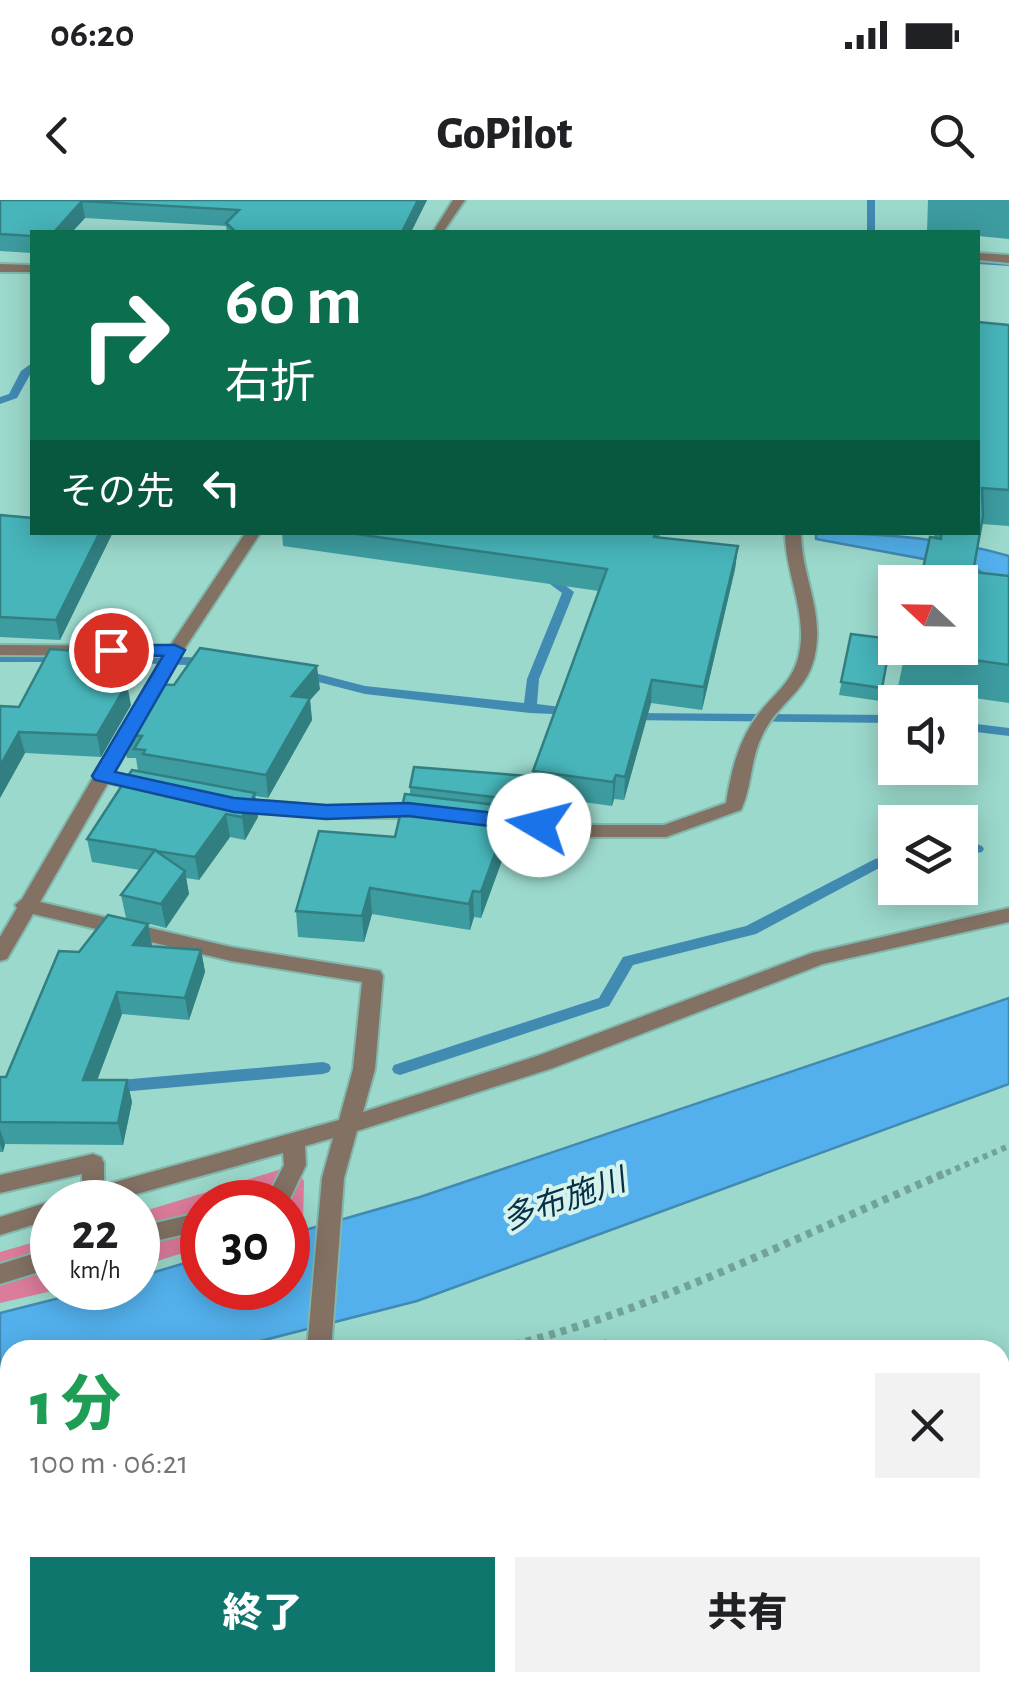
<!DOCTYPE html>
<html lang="ja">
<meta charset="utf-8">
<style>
:root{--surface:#fff;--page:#f2f2f2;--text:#202124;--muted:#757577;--accent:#0f766e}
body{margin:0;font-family:"Alegreya Sans","Noto Sans JP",sans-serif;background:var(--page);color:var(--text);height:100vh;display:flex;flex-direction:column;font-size:38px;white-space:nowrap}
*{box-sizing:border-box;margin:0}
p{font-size:32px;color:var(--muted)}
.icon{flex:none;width:55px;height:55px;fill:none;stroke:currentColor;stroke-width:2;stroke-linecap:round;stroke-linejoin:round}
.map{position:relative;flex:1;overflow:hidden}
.sheet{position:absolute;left:0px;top:1140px;width:1010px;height:352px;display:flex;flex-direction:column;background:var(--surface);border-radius:30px 30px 0 0;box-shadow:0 5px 25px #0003}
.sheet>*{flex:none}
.top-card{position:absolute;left:30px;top:30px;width:950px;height:305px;border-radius:0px;box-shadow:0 5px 25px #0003;background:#0b6e4f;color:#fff;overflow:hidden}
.needle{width:65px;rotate:292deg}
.fabs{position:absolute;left:878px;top:365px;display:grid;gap:20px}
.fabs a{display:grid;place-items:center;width:100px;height:100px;border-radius:0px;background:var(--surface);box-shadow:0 5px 25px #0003;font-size:50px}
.speed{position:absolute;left:30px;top:980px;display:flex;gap:20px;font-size:50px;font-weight:700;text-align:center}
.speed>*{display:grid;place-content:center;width:130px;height:130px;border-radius:50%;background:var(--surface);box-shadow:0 5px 25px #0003;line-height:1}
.speed small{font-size:25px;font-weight:400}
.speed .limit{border:15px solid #d22;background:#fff;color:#111}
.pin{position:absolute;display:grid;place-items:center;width:85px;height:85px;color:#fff;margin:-42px;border:5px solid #fff;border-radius:50%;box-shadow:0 2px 10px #0007}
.me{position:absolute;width:110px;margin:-55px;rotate:278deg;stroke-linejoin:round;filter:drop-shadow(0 0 8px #0008)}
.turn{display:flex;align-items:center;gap:35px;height:210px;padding:0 30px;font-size:45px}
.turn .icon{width:130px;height:130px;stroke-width:2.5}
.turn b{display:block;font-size:70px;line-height:85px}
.then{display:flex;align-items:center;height:95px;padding:0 30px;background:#0003;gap:20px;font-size:38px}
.round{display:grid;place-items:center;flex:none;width:105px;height:105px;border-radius:0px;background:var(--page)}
.summary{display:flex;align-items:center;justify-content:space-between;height:170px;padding:0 30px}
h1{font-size:60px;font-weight:800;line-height:75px;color:#1e9e55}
.button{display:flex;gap:20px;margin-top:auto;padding:20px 30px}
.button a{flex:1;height:115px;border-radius:0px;background:var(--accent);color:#fff;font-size:40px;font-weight:800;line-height:115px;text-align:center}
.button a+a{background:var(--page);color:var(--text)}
.status{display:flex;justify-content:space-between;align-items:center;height:70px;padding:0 50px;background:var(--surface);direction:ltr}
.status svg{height:28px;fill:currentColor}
header{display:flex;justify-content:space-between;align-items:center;height:130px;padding:0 30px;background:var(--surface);font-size:45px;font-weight:800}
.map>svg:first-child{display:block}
</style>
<div class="status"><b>06:20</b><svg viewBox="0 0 49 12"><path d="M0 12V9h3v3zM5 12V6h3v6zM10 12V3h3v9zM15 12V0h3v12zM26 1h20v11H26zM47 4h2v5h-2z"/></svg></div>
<header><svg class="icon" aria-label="back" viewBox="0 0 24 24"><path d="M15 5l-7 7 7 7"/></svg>GoPilot<svg class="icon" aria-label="search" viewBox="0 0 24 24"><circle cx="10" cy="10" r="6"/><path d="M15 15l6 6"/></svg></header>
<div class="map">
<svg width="1009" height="1491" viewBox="0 0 1009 1491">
<rect width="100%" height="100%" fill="#9bd9cc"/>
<g fill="#db7c9b">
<polygon points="295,965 304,981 303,1023 288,1027 288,1002 202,1002 202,1047 138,1067 138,1013"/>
<polygon points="52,1037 52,1088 65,1088 0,1103 0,1052"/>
</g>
<g fill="#53b0ec" stroke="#418ab2" stroke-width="2.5">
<path d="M816,333C880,333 948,338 1009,356V384L995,383L977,369L816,339Z"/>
<polygon points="1009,798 1009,884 417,1101 225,1150 10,1150 10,1204 0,1207 0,1113 99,1088 138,1088 138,1077 202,1058 202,1088 288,1088 288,1035 420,997"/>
</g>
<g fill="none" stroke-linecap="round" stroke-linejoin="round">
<g fill="#418ab2" fill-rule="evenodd">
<rect x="867" y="0" width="8" height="32"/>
<polygon points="978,58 1009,60 1009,66 978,64"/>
<polygon points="32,163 32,171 17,198 0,204 0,197 9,194 21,171"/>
<polygon points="553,368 559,371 555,378 574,392 539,479 537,504 577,509 578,512 577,515 530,513 365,494 299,477 297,474 303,470 365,486 524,503 527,479 562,393 543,379 549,369"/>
<polygon points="0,454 66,454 72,458 66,462 0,462"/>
<polygon points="89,454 211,458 217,462 211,466 85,461 85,455"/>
<polygon points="629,513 895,515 895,523 624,520 623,517 624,514"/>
<polygon points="960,522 1009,528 1009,536 960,530"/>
<polygon points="977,644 982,646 984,649 982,652 960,656 960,646"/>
<polygon points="895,655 895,665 883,666 756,734 633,765 609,806 400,875 394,873 392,869 394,865 599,798 623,757 746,726 875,659"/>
<polygon points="323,862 329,864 331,868 329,872 323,874 109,893 103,891 101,887 103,883 109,881"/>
<polygon points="1000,1416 1009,1418 1009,1438 1000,1436"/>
<polygon points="284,1482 306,1482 305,1491 283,1491"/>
<polygon points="384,1482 460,1482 465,1491 391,1491"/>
<polygon points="766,1482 796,1482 791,1491 762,1491"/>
</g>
<defs>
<g id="street">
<polygon points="453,0 465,0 443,32 433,32"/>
<polygon points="978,53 1009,55 1009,63 978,60"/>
<polygon points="0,64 32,65 32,72 0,72"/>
<polygon points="246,332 261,332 183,451 114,573 155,582 158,586 149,592 108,583 40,702 231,747 380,771 383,776 375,869 363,912 537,856 812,753 1009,708 1009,722 823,764 553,868 357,931 344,978 331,1150 307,1150 322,978 333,938 305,946 306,965 288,1003 256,1002 260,995 270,992 284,965 283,953 108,1002 66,1002 69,995 82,991 82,974 0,993 0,975 93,954 101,957 104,963 104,985 339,920 353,869 362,782 231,761 33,714 7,759 0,761 0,737 17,708 15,705 22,699 164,456 0,455 0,445 170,446"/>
<path d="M785,332H801C801,369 819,403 817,439C814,492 781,496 762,536C750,560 752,587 741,610L666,637H578L478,622L476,618L478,614L485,612L578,625H664L726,603C731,572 738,542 757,516C773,494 793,483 799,454C808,413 785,374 785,332Z"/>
<polygon points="231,598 326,606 426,606 435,612 426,618 326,618 225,608 222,604"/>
<polygon points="52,1001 57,1002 52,1002 52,1019 0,1035 0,1017"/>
<polygon points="202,1012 202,1030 138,1045 138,1027"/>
<polygon points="52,1048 52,1068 0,1084 0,1064"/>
<polygon points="250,1482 278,1482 277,1491 249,1491"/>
</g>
</defs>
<use href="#street" stroke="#81b7ac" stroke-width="4"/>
<polyline stroke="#71a398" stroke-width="6" stroke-dasharray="5 5" stroke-linecap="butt" points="937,977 1009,946"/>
<g stroke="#71a398" stroke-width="8" stroke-dasharray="6 6" stroke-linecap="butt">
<path d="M491,1150C639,1118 803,1034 943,974"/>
<polyline points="0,1265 10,1264"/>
<polyline points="1000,1453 1009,1455"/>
<polyline points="823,1491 835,1482"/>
</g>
<use href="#street" fill="#837264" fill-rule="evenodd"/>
</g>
<g fill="#3d9ca0">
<polygon points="0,0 427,0 411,32 227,32 226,26 85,18 72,32 32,32 32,53 0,51"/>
<polygon points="928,0 1009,0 1009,39 978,36 978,32 927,32"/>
<polygon points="978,122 1009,125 1009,326 982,324 973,372 1009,376 1009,503 898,487 906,448 935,332 978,332"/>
<polygon points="0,315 32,332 113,332 60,440 0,437"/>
<polygon points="282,332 661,332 659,337 738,346 735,369 702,510 651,503 624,600 614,599 612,606 533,595 533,571 599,391 283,346"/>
<polygon points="851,434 891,439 880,501 839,495"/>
<polygon points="109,474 105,482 131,505 101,557 25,553 0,598 0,506 19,507"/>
<polygon points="320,489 310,500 312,520 268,598 255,596 258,617 245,640 230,637 199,680 186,678 189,694 166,728 126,718 121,695 140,670 92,662 87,639 138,571 136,558 127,558 122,535"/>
<polygon points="410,587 528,589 519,614 512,613 512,633 481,718 474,717 470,730 372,714 364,742 298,737 296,711 395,637 410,595"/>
<polygon points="148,724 152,746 201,750 205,772 189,820 122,814 97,880 127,880 132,902 123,945 5,944 3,952 0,952 0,877 6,877 79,752"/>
<polygon points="10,1278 10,1477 0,1478 0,1279"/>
</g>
<g fill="#327f82">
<polygon points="418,0 427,0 411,32 402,32"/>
<polygon points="82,1 85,18 72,32 54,32"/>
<polygon points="100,332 113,332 60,440 56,420"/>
<polygon points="738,346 735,369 702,510 704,487"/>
<polygon points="105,453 109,474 95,502 91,481"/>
<polygon points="317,466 320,489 310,500 312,520 268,598 266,575 292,496"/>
<polygon points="652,480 651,503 624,600 625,577"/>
<polygon points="127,484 131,505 101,557 97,535"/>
<polygon points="19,532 25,553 0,598 0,566"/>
<polygon points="616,575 614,599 612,606 613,582"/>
<polygon points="528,576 528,589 519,614 519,600"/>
<polygon points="255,593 258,617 245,640 242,617"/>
<polygon points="512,607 512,633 481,718 481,692"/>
<polygon points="226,614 230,637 199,680 195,657"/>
<polygon points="185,671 189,694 166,728 161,704"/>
<polygon points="370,688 372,714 364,742 362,716"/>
<polygon points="473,691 474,717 470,730 469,704"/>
<polygon points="148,724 152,746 133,745"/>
<polygon points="201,750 205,772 189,820 185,798"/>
<polygon points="117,792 122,814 89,902 83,880"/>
<polygon points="127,880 132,902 123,945 118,923"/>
<polygon points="0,929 5,944 3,952 0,944"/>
</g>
<g fill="#47b5ba" stroke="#327f82" stroke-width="2.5">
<polygon points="0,0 418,0 402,32 236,32 226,23 239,10 82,1 54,32 32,32 32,36 0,34"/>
<polygon points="978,122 1009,125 1009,290 982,288 983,316 973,372 1009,376 1009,465 905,450 906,448 960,448 960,382 920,382 930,337 941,339 941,332 978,332"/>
<polygon points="0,315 32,318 32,332 100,332 56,420 0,417"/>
<polygon points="342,332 655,332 654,337 738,346 704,487 652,480 625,577 616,575 613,582 533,571 607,369"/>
<polygon points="851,434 891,439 882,488 841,482"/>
<polygon points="200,448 317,466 292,496 310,498 266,575 143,554 145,550 134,549 142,536 122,535 152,484 174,485"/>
<polygon points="50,449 105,453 91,481 127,484 97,535 19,532 0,566 0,506 19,507"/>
<polygon points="414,567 528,576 519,600 410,587"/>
<polygon points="132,570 255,593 242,617 226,614 195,657 156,651 185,671 161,704 121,695 155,650 87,639"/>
<polygon points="405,594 512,607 481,692 473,691 469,704 370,688 362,716 296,711 319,631 395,637"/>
<polygon points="108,715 148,724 133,745 201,750 185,798 117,792 83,880 127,880 118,923 0,922 0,877 6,877 59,751 79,752"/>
<polygon points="605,1141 607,1150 556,1150"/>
<polygon points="10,1278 10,1456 0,1456 0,1279"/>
</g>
<polygon fill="#1a73e8" stroke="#114b97" stroke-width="2.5" points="111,445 175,445 185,450 115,572 234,598 326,605 408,603 539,618 549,625 539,632 408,616 326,619 234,612 95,580 92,576 163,456 105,454 105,446"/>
<g text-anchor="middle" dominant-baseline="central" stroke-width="8" stroke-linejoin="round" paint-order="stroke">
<g font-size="32" font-style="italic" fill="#073048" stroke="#d5f3ec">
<text transform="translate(564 1000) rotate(-19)">多布施川</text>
</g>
</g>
</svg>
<div class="fabs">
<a><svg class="needle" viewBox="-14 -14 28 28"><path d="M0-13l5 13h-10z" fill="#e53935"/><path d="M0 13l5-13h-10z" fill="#757577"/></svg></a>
<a><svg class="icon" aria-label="sound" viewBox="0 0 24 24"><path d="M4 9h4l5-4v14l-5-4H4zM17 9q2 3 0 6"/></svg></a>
<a><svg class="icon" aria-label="layers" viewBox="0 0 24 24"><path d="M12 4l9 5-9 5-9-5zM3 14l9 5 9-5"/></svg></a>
</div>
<div class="speed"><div>22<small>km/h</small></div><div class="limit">30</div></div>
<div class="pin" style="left:111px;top:450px;background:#d93025"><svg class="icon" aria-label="arrive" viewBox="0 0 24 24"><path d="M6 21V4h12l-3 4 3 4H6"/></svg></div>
<svg class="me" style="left:539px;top:625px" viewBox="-20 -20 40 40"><circle r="19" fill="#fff"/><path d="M0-13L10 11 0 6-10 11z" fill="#1a73e8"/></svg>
<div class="top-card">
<div class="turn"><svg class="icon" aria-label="right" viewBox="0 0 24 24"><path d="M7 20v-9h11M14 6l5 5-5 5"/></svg><div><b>60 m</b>右折</div></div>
<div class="then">その先<svg class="icon" aria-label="left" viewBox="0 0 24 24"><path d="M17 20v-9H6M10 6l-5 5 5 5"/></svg></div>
</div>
<section class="sheet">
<div class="summary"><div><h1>1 分</h1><p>100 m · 06:21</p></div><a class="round"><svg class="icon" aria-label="close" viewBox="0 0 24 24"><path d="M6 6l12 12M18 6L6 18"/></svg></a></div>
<div class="button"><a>終了</a><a>共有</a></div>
</section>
</div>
